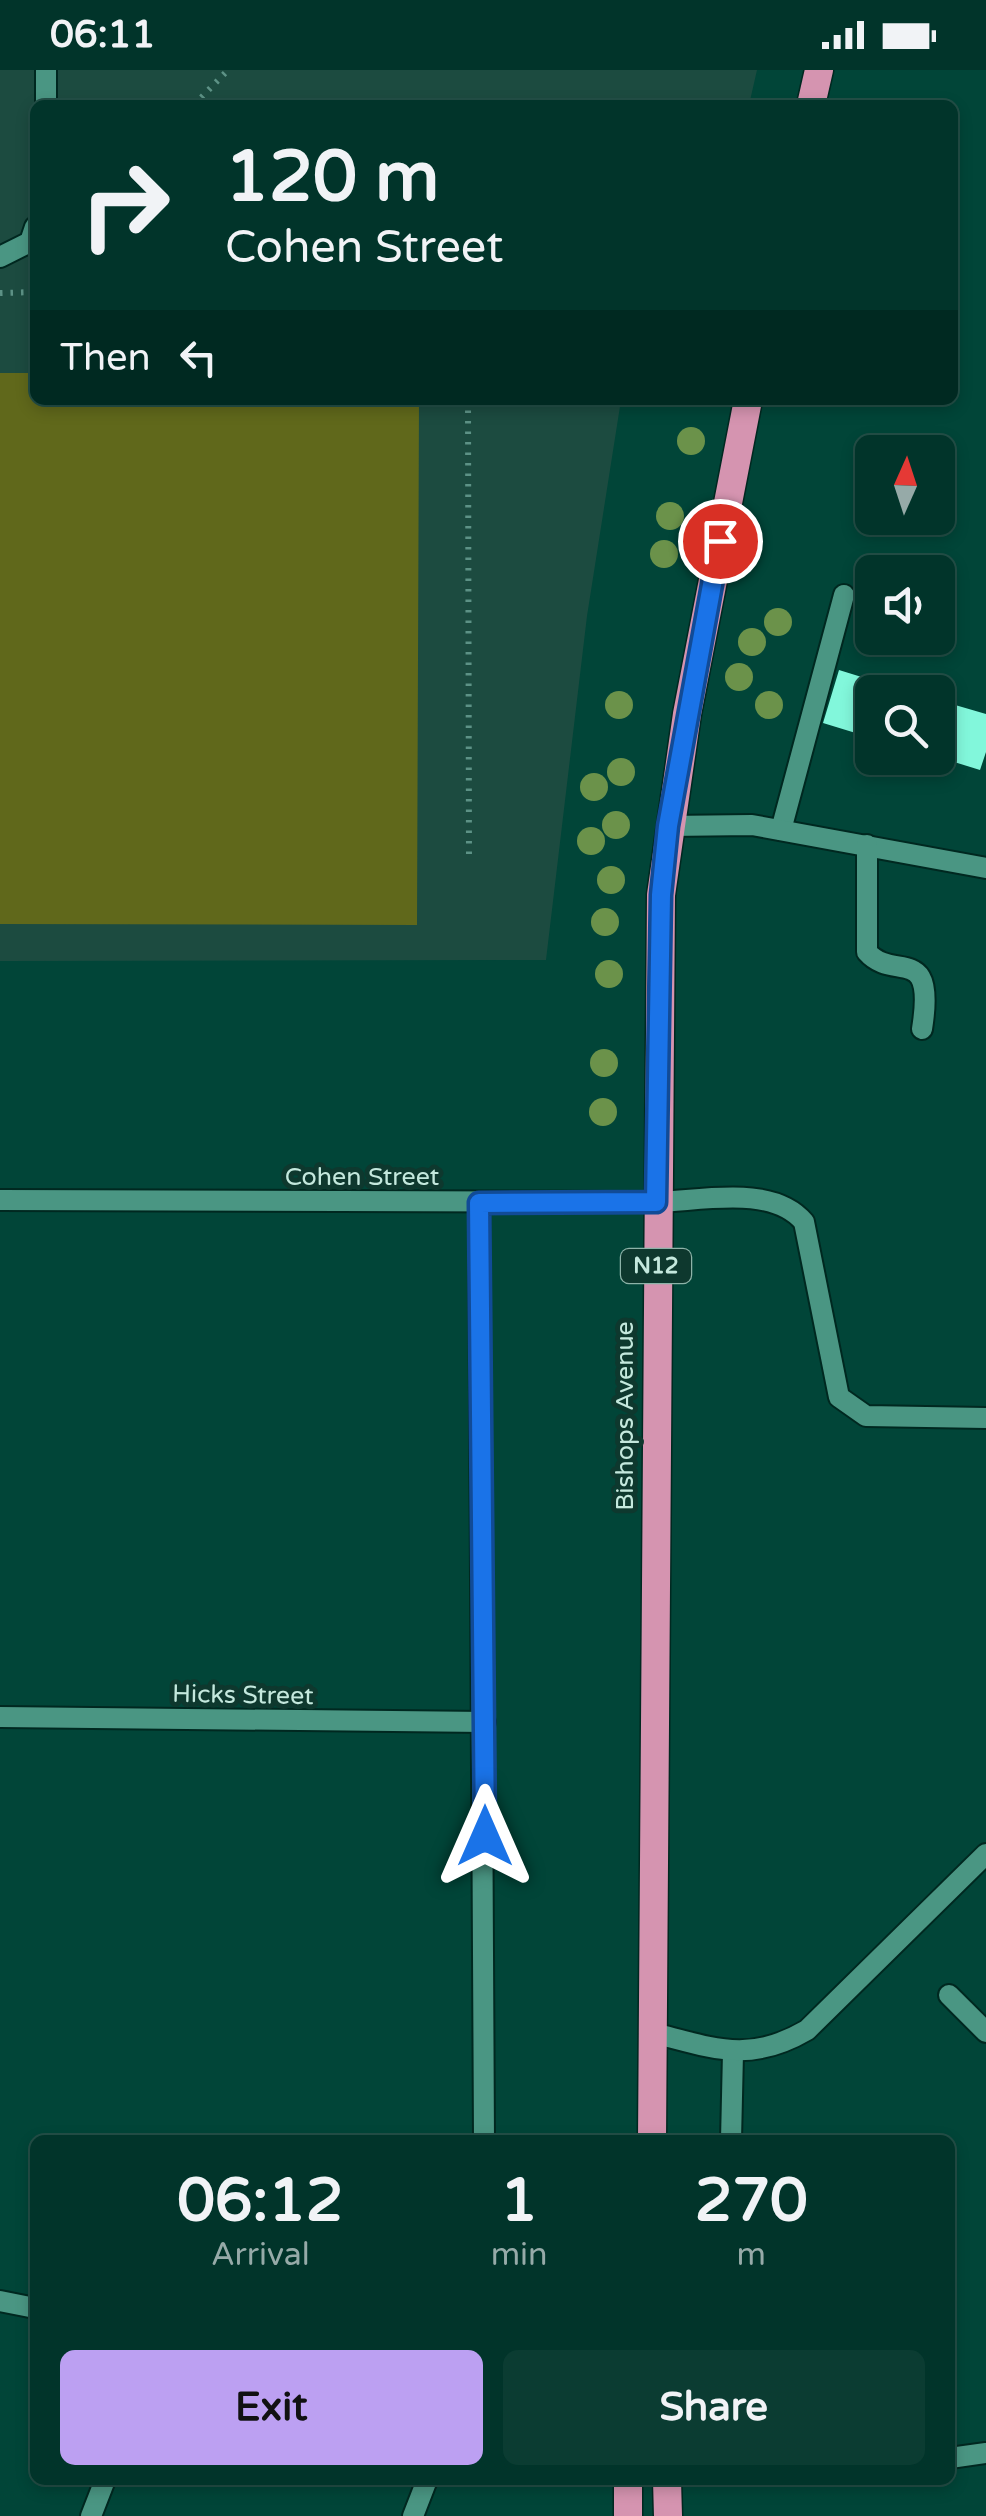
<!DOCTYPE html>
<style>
:root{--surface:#01342a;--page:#0b3c32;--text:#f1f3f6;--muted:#96aaa8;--line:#234f47;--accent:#bca0f2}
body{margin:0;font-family:"Varela Round",sans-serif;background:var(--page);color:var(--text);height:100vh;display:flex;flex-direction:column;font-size:38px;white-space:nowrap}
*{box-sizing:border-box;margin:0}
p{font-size:32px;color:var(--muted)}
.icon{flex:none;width:55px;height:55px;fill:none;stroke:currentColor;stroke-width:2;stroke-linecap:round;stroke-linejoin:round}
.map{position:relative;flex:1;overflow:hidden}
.sheet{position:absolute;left:30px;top:2065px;width:925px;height:350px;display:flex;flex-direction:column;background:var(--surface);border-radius:15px;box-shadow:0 5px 15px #0003,0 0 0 2px var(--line)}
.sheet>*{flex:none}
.banner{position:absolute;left:30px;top:30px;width:928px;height:305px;border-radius:15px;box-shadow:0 5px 15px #0003,0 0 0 2px var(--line);background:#01342a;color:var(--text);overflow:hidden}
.needle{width:65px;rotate:3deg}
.controls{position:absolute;left:855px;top:365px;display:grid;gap:20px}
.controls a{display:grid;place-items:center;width:100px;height:100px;border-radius:15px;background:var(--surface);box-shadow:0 5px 15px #0003,0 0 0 2px var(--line);font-size:50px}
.pin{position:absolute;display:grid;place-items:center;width:85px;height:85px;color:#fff;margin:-42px;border:5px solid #fff;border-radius:50%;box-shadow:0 2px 10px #0007}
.me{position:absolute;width:110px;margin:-55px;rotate:0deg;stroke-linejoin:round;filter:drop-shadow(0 0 8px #0008)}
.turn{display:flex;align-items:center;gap:35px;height:210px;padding:0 30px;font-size:45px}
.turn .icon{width:130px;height:130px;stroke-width:2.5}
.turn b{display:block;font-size:70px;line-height:85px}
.then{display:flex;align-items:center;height:95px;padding:0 30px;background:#0003;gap:20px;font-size:38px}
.eta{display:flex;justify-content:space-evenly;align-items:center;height:170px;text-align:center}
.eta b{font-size:60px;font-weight:700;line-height:70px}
.button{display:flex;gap:20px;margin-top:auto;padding:20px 30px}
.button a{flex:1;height:115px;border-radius:15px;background:var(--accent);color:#111;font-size:40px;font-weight:700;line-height:115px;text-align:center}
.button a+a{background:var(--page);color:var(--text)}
.status{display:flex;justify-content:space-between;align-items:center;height:70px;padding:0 50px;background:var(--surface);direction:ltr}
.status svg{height:28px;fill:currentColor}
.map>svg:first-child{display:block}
</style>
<div class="status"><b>06:11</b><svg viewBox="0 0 49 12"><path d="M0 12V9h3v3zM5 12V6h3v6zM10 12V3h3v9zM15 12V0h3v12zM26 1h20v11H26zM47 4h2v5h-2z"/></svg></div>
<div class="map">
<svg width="986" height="2446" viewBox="0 0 986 2446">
<rect width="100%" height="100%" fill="#014538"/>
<polygon fill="#1c4b40" points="0,0 757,0 749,35 35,35 35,330 621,330 587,546 546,890 0,891"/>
<polygon fill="#60681b" points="0,303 35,303 35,330 419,330 417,855 0,854"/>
<g fill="#82f7db">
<polygon points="839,600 910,622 872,622 872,668 823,653"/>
<polygon points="938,630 986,644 986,682 980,700 938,687"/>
</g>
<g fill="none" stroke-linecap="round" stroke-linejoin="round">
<defs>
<g id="service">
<polyline points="46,35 46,0"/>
<polyline points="0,187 30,172 35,157"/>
<polyline points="781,760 844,525"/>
<path d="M656,1132C700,1131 772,1114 804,1152L839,1327L866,1346L986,1348"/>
<polyline points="731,2070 733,1983"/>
</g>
<g id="minor">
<polyline points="668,756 752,755 986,798"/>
<path d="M867,775V882C894,913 936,871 922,959"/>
<polyline points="0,1130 656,1132"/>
<polyline points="479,1133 484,2070"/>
<polyline points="0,1647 485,1652"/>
<polyline points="949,1925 986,1962"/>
<path d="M653,1963C713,1978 749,1994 807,1960L986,1784"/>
<polyline points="0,2231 35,2238"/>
<polyline points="91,2446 105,2410"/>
<polyline points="413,2446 427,2410"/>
</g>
<polyline id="tertiary" points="950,2388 986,2383"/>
<g id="trunk">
<polyline points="811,35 819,0"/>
<polyline points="652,2070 661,825 687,644 748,330"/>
<polyline points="667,2410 668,2446"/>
<polyline points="628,2446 628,2410"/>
</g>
</defs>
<use href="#service" stroke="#002820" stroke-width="24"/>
<use href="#minor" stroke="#002820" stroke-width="24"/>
<use href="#tertiary" stroke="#002820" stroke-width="24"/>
<use href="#trunk" stroke="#002820" stroke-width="31"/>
<g stroke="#5d9286" stroke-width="6" stroke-dasharray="2.5 8" stroke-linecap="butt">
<polyline points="194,35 228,0"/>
<polyline points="0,223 35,222"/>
<polyline points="468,330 469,792"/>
</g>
<use href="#service" stroke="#4a9683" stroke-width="20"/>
<use href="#minor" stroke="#4a9683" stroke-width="20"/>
<use href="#tertiary" stroke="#4a9683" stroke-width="20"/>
<use href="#trunk" stroke="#d594b0" stroke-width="28"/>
</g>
<g fill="#6b924a">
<circle cx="691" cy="371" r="14"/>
<circle cx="670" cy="446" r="14"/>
<circle cx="664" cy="484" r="14"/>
<circle cx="778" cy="552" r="14"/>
<circle cx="752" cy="572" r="14"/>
<circle cx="739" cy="607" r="14"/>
<circle cx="619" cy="635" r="14"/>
<circle cx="769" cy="635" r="14"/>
<circle cx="621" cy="702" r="14"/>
<circle cx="594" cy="717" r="14"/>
<circle cx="616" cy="755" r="14"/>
<circle cx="591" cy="771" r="14"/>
<circle cx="611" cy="810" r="14"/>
<circle cx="605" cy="852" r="14"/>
<circle cx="609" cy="904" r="14"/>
<circle cx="604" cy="993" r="14"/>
<circle cx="603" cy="1042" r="14"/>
</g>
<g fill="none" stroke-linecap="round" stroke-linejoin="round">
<defs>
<polyline id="route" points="485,1766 479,1133 656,1132 661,825 668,756 720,471"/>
</defs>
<use href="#route" stroke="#114b97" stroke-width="25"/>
<use href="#route" stroke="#1a73e8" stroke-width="18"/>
</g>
<g text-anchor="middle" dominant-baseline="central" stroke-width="10" stroke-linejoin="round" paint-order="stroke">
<rect fill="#0e382e" stroke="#8db3a8" stroke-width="2.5" x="621" y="1179" width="70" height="34" rx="8"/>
<g font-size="22" font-weight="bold" fill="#c4e8dd">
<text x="656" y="1196">N12</text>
</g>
<g font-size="25" fill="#c4e8dd" stroke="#0e382e">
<text x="362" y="1107">Cohen Street</text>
<text transform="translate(625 1346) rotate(-90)">Bishops Avenue</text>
<text transform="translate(243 1625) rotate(1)">Hicks Street</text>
</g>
</g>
</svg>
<div class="controls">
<a><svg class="needle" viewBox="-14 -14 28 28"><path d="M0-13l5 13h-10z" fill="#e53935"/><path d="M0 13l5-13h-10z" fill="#96aaa8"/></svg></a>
<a><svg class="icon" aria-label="sound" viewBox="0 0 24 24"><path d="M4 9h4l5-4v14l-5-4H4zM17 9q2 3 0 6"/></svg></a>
<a><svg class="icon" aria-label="search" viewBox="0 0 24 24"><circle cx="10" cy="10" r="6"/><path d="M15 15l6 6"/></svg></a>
</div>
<div class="pin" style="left:720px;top:471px;background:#d93025"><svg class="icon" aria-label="arrive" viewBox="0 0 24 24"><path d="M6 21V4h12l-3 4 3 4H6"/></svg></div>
<svg class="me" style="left:485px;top:1766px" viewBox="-20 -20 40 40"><path d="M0-17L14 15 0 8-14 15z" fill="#1a73e8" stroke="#fff" stroke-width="4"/></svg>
<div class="banner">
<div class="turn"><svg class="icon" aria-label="right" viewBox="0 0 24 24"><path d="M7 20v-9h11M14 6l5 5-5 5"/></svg><div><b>120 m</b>Cohen Street</div></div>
<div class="then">Then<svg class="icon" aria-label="left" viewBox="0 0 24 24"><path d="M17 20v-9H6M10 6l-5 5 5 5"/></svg></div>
</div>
<section class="sheet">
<div class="eta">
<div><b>06:12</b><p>Arrival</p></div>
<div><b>1</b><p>min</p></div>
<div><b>270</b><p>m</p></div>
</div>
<div class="button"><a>Exit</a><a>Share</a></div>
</section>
</div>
